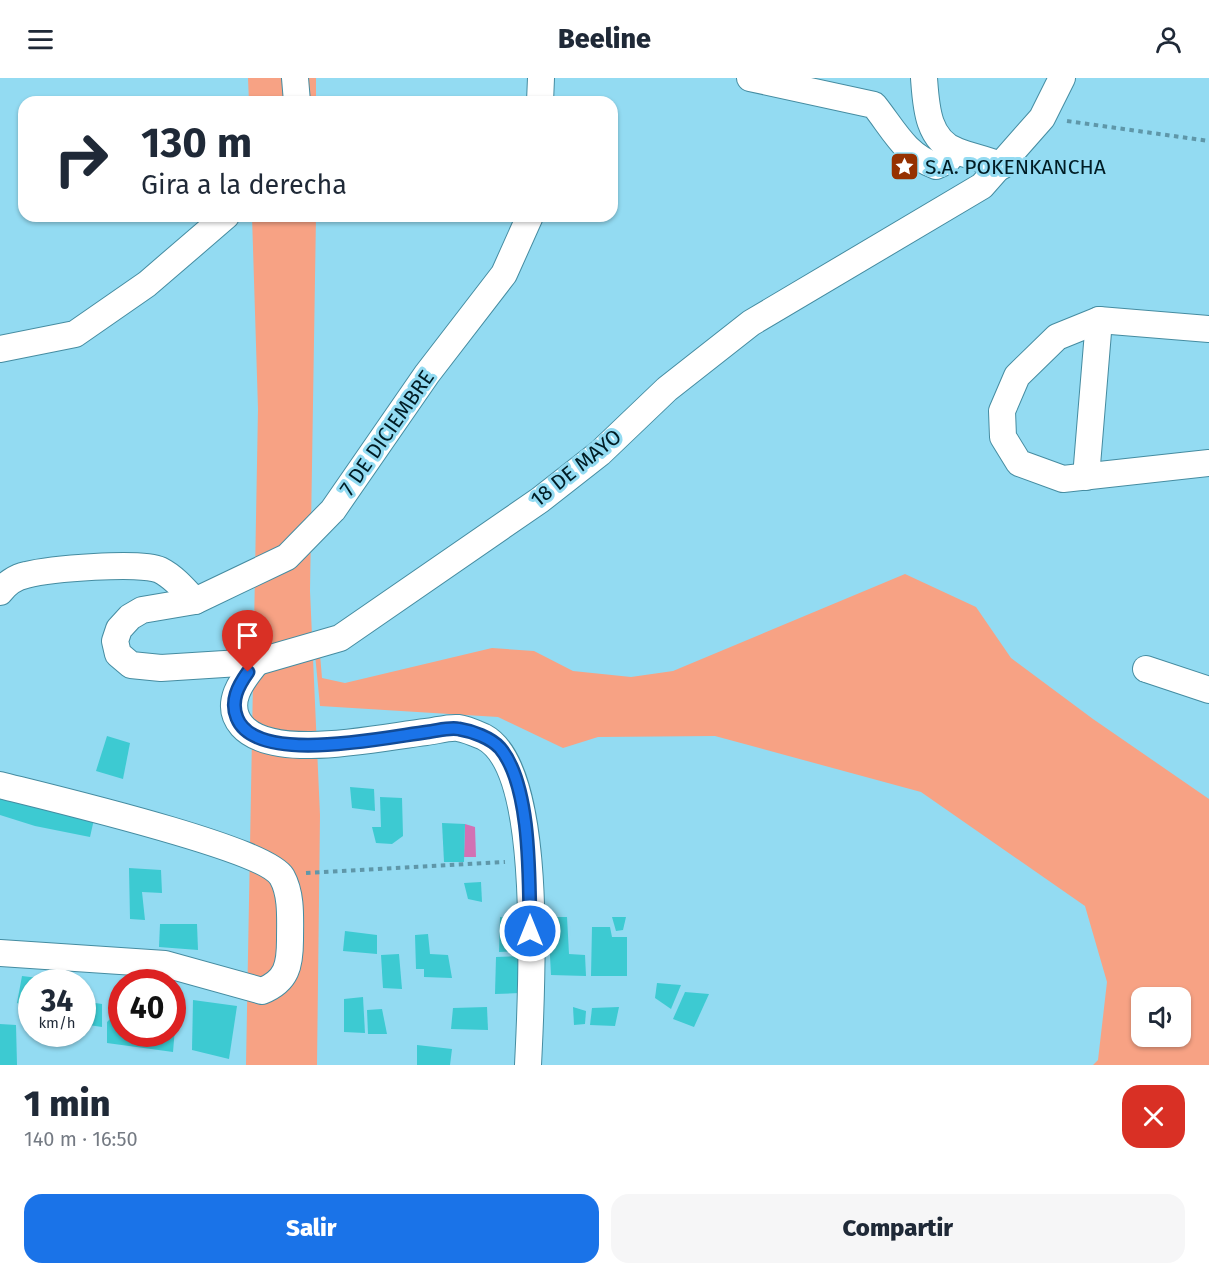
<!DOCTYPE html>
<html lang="es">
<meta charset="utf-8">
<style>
:root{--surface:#fff;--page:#f6f6f7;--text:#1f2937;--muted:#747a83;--accent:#1a73e8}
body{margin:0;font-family:"Fira Sans",sans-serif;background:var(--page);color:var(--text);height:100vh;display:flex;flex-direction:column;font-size:22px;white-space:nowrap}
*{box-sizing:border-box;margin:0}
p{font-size:20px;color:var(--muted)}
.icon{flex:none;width:33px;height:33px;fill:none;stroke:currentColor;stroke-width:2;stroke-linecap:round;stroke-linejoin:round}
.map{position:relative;height:987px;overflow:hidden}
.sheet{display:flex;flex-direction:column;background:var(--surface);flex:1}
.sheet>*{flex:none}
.banner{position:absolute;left:18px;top:18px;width:600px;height:126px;border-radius:18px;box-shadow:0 2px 4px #0004;background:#fff;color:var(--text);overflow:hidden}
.fabs{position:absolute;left:1131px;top:909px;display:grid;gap:12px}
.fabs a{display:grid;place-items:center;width:60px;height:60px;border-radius:12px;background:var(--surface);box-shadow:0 2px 4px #0004;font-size:30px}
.speed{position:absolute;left:18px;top:891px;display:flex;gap:12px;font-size:30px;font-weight:700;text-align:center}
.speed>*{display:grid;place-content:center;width:78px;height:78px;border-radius:50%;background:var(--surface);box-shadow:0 2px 4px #0004;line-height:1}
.speed small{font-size:15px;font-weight:400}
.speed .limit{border:9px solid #d22;background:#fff;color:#111}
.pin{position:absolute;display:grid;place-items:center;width:51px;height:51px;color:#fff;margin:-62px -26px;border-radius:50% 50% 50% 0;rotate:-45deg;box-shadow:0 0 6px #0007}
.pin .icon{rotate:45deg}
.me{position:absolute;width:66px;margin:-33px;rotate:0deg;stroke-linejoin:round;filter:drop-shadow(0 0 4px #0008)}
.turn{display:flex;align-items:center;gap:21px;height:126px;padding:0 24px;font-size:27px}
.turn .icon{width:78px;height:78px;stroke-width:2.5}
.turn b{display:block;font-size:42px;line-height:51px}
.round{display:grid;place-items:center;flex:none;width:63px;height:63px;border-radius:18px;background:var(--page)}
.headline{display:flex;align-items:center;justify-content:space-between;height:102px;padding:0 24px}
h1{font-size:36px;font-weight:800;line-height:45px}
.action{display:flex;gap:12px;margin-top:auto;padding:12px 24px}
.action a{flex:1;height:69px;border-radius:18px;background:var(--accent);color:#fff;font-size:24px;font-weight:800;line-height:69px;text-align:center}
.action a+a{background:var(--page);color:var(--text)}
header{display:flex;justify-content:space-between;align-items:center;height:78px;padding:0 24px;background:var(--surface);font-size:27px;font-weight:800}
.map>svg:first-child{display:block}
</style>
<header><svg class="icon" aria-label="menu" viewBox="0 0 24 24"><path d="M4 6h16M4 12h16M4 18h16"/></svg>Beeline<svg class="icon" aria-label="person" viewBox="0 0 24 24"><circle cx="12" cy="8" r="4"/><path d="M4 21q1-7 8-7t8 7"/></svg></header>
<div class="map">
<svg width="1209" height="987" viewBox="0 0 1209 987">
<rect width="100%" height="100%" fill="#93dbf2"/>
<g fill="#f7a284" fill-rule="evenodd">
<polygon points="248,0 316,0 316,24 249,24"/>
<polygon points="252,138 316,138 310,513 320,737 317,987 246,987 258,331"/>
<path d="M905,496L976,529L1011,580L1093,641L1209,721V987H1093L1098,982L1107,904L1085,828L921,714L715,658L598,659L563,670L498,639L320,628L314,566L319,565L322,600L345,605L492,570L534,573L573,593L631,599L673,593ZM1142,920H1180V958H1142Z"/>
</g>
<polygon fill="#d271b4" points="465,746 475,749 476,779 464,779"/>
<g fill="#3dcad2">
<polygon points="107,658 130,665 123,701 96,693"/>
<polygon points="0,709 95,737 90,759 35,748 0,737"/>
<polygon points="350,709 374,711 375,733 352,730"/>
<polygon points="380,719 402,720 403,758 392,766 376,765 372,749 381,749"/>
<polygon points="442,745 465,746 464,784 444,784"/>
<polygon points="129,790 161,792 162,815 142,814 145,842 130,841"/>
<polygon points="481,804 482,824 468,821 464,805"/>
<polygon points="500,839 522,841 523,873 499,874"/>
<polygon points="548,839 567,839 569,876 585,877 586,898 551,897"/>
<polygon points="612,839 626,839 623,852 616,853"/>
<polygon points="160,846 197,846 198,872 159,869"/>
<polygon points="592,849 610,849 612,859 627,859 627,898 591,898"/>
<polygon points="345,853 377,857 377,876 343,873"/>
<polygon points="428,856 430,876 448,877 452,900 424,899 424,891 416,891 415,857"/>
<polygon points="399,876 402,911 383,910 381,877"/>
<polygon points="522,878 520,915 495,916 496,879"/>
<polygon points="22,898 63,903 63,904 32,904 32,930 17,925"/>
<polygon points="657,905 681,907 671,931 655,920"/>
<polygon points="685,914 709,916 694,949 673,941"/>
<polygon points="363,919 365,955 344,954 344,921"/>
<polygon points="193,922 237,928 229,981 192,972"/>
<polygon points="82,923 102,926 102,949 82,946"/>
<polygon points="487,929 488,952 451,951 453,930"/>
<polygon points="573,929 586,933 585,946 574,947"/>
<polygon points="619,929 615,948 590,947 592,930"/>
<polygon points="382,931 387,956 368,956 367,932"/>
<polygon points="119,932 122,932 122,956 172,956 172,950 175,950 173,974 107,965 107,944"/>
<polygon points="0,946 16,947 17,987 0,987"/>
<polygon points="34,956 61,956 61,963 34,960"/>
<polygon points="417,967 452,971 450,987 417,987"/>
</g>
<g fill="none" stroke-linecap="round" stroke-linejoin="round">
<defs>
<g id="minor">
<polyline points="295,0 297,24"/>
<path d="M750,0L874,27C894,52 905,77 936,88L947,83L955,73"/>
<path d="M924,0C926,27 927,62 957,73C972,79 987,81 1002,88"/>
<polyline points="540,24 541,0"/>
<polyline points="530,138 504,196 427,296 333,432 287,479 195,523 142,532 130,539 119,551 115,563 118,576 131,587 161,590 257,584 340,560 540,422 600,375 667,311 751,245 982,108 1042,40 1062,0"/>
<polyline points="1209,251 1099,242 1057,259 1017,298 1002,333 1003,359 1019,385 1063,401 1209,385"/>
<polyline points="0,271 75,256 147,206 226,138"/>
<polyline points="1086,399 1099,242"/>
<path d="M0,514C6,506 16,499 26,497C49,491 141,483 160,492C174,499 185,512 195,523"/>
<path d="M257,584C242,602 223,626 242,648C274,684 382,659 426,654C436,653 448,649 458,650C466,651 477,656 484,659C546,692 531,921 528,987"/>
<polyline points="1146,591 1209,612"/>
<path d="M0,707C43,718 265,770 282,799C292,817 290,841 290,862C290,887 287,903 262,913L165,886L0,875"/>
</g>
</defs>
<use href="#minor" stroke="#458ca1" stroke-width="28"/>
<g stroke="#5f97a9" stroke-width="4" stroke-dasharray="4.5 4.5" stroke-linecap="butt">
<polyline points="1067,43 1209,63"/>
<polyline points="306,795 505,784"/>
</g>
<use href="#minor" stroke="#fff" stroke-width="26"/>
</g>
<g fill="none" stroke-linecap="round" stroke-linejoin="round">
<defs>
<path id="route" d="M248,594C238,608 230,623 237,640C256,688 387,659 427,654C437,653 449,649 459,651C472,653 491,660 500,670C532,708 529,805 530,853"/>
</defs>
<use href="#route" stroke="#114b97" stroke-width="15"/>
<use href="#route" stroke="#1a73e8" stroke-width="10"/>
</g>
<defs>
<symbol id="sight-square" viewBox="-11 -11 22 22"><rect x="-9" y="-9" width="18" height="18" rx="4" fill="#963100" stroke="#93dbf2"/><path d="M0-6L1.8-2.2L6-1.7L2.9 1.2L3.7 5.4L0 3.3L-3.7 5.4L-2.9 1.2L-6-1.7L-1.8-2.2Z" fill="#fff"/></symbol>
</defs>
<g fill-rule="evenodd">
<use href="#sight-square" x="888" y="72" width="33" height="33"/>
</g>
<g text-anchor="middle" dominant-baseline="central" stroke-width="6" stroke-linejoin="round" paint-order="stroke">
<g font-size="21" fill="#001c24" stroke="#93dbf2" text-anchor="start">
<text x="925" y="89">S.A. POKENKANCHA</text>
</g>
<g font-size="21" fill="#001c24" stroke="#93dbf2">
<text transform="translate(387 355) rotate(-55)">7 DE DICIEMBRE</text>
<text transform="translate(576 390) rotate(-39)">18 DE MAYO</text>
</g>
</g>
</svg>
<div class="fabs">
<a><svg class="icon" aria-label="sound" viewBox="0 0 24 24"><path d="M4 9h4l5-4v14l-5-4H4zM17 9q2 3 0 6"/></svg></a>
</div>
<div class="speed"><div>34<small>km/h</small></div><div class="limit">40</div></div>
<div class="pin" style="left:248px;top:594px;background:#d93025"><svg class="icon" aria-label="arrive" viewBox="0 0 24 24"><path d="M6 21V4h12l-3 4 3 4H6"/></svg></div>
<svg class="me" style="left:530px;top:853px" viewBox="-20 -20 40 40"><circle r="17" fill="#1a73e8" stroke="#fff" stroke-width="3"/><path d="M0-11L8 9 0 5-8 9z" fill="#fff"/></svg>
<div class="banner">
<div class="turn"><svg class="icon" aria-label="right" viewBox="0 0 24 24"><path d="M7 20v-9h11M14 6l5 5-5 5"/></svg><div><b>130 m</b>Gira a la derecha</div></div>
</div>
</div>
<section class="sheet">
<div class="headline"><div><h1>1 min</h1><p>140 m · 16:50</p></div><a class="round" style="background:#d93025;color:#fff"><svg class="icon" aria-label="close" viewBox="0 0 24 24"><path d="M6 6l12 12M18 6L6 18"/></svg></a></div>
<div class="action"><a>Salir</a><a>Compartir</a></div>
</section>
